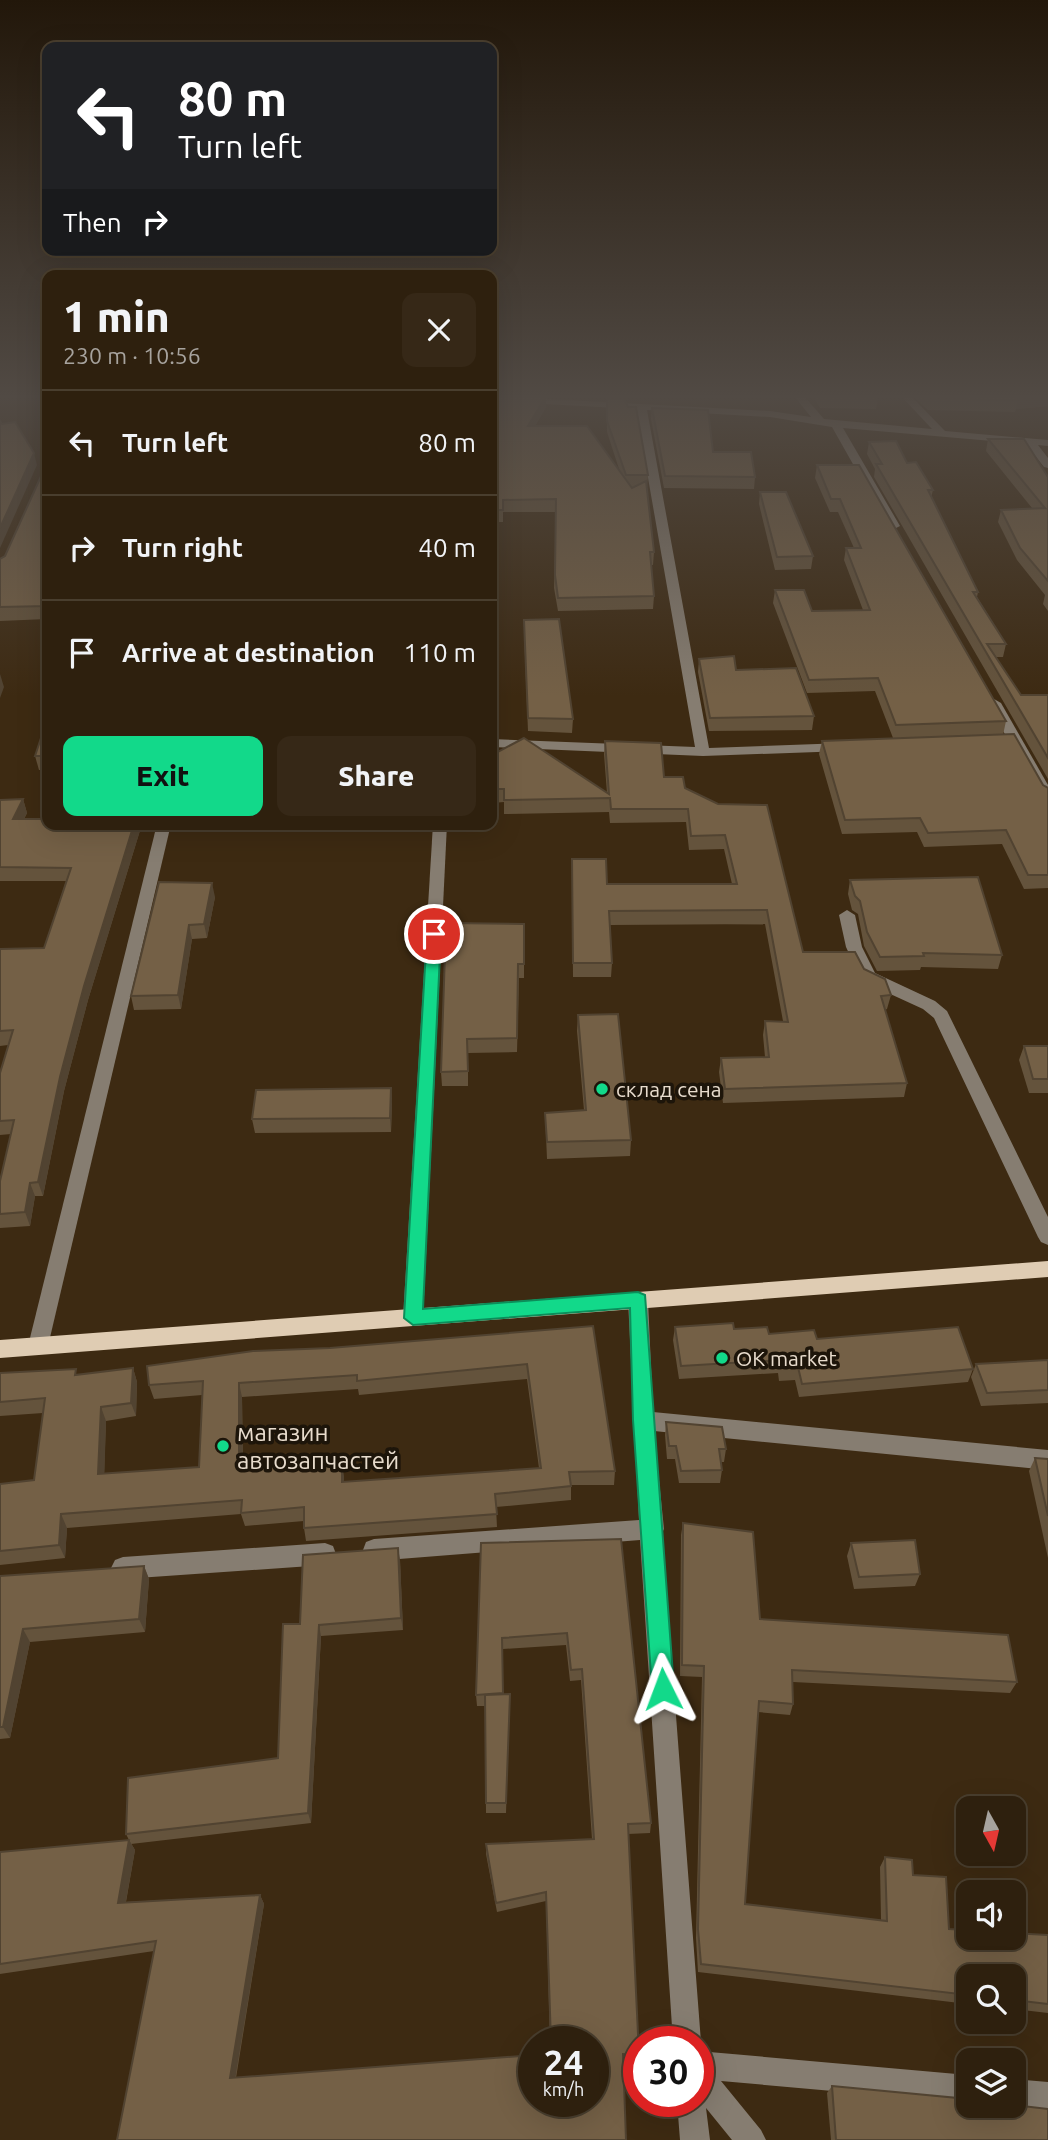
<!DOCTYPE html>
<meta charset="utf-8">
<style>
:root{--surface:#2e200e;--page:#362817;--text:#f1f3f6;--muted:#a7a39e;--line:#493e2e;--accent:#12d98a}
body{margin:0;font-family:Ubuntu,sans-serif;background:var(--page);color:var(--text);height:100vh;display:flex;flex-direction:column;font-size:26px;white-space:nowrap}
*{box-sizing:border-box;margin:0}
p{font-size:23px;color:var(--muted)}
.icon{flex:none;width:38px;height:38px;fill:none;stroke:currentColor;stroke-width:2;stroke-linecap:round;stroke-linejoin:round}
.map{position:relative;flex:1;overflow:hidden}
.drawer{position:absolute;left:42px;top:270px;width:455px;height:560px;display:flex;flex-direction:column;background:var(--surface);border-radius:14px;box-shadow:0 7px 28px #0002,0 0 0 2px var(--line)}
.drawer>*{flex:none}
.guide{position:absolute;left:42px;top:42px;width:455px;height:214px;border-radius:14px;box-shadow:0 7px 28px #0002,0 0 0 2px var(--line);background:#202124;color:#fff;overflow:hidden}
.needle{width:46px;rotate:172deg}
.buttons{position:absolute;left:956px;top:1796px;display:grid;gap:14px}
.buttons a{display:grid;place-items:center;width:70px;height:70px;border-radius:14px;background:var(--surface);box-shadow:0 7px 28px #0002,0 0 0 2px var(--line);font-size:35px}
.speed{position:absolute;left:518px;top:2026px;display:flex;gap:14px;font-size:35px;font-weight:700;text-align:center}
.speed>*{display:grid;place-content:center;width:91px;height:91px;border-radius:50%;background:var(--surface);box-shadow:0 7px 28px #0002,0 0 0 2px var(--line);line-height:1}
.speed small{font-size:18px;font-weight:400}
.speed .limit{border:10px solid #d22;background:#fff;color:#111}
.pin{position:absolute;display:grid;place-items:center;width:60px;height:60px;color:#fff;margin:-30px;border:4px solid #fff;border-radius:50%;box-shadow:0 2px 7px #0007}
.me{position:absolute;width:77px;margin:-38px;rotate:357deg;stroke-linejoin:round;filter:drop-shadow(0 0 5px #0008)}
.turn{display:flex;align-items:center;gap:24px;height:147px;padding:0 21px;font-size:32px}
.turn .icon{width:91px;height:91px;stroke-width:2.5}
.turn b{display:block;font-size:49px;line-height:60px}
.then{display:flex;align-items:center;height:66px;padding:0 21px;background:#0003;gap:14px;font-size:26px}
.round{display:grid;place-items:center;flex:none;width:74px;height:74px;border-radius:14px;background:var(--page)}
.headline{display:flex;align-items:center;justify-content:space-between;height:119px;padding:0 21px}
h1{font-size:42px;font-weight:800;line-height:52px}
.action{display:flex;gap:14px;margin-top:auto;padding:14px 21px}
.action a{flex:1;height:80px;border-radius:14px;background:var(--accent);color:#111;font-size:28px;font-weight:800;line-height:80px;text-align:center}
.action a+a{background:var(--page);color:var(--text)}
ul{padding:0;list-style:none}
li{display:flex;align-items:center;gap:21px;height:105px;padding:0 21px;border-top:2px solid var(--line)}
li div{flex:1}
li b{display:block;font-size:26px}
li em{font-style:normal}
.map>svg:first-child{display:block}
</style>
<div class="map">
<svg width="1048" height="2140" viewBox="0 0 1048 2140">
<rect width="100%" height="100%" fill="#3d2a12"/>
<g fill="none" stroke-linecap="round" stroke-linejoin="round">
<g fill="#867d71" fill-rule="evenodd">
<polygon points="492,396 770,411 811,417 794,396 804,396 824,419 932,429 901,396 911,396 945,431 1048,440 1048,446 1038,445 1048,458 1048,468 1044,467 1026,444 843,428 900,526 894,529 888,526 832,427 770,417 647,410 709,748 845,743 852,747 845,751 703,756 492,747 492,739 695,747 636,409 492,401"/>
<polygon points="994,699 1001,703 1048,785 1048,801 1041,797 987,703"/>
<polygon points="157,824 171,824 48,1346 45,1352 38,1355 31,1352 28,1346"/>
<polygon points="433,824 447,824 423,1318 420,1324 413,1326 406,1324 403,1318"/>
<polygon points="847,910 855,915 862,947 875,973 935,1001 947,1011 1048,1217 1048,1245 1041,1242 1038,1237 934,1018 923,1009 862,981 860,977 846,947 839,915"/>
<polygon points="638,1292 645,1294 648,1300 653,1412 1048,1450 1048,1470 654,1431 664,1529 662,1533 701,2042 698,2049 698,2042 673,2042 640,1540 374,1561 366,1558 363,1550 366,1542 374,1539 639,1520 628,1300 631,1294"/>
<polygon points="325,1543 333,1546 336,1554 333,1562 325,1565 123,1579 115,1576 111,1568 115,1560 123,1557"/>
<polygon points="698,2051 968,2075 968,2103 721,2081 761,2130 766,2140 732,2140 706,2108 710,2140 680,2140 677,2102 698,2102"/>
<polygon points="1013,2079 1048,2082 1048,2110 1008,2105 1013,2105"/>
</g>
<polygon fill="#dfccb3" fill-rule="evenodd" points="1048,1261 1048,1277 0,1358 0,1340"/>
</g>
<g fill="#64533c" fill-rule="evenodd">
<polygon points="492,396 552,396 546,396 546,407 535,426 620,472 607,432 607,398 648,475 647,488 654,552 653,565 651,565 654,596 653,609 558,611 554,588 556,512 503,512 503,522 492,522"/>
<polygon points="813,396 877,396 878,397 876,409 820,408"/>
<polygon points="913,396 1048,396 1048,406 1016,409 1015,412 928,410"/>
<polygon points="652,408 713,452 755,477 754,489 664,488 651,419"/>
<polygon points="988,439 1048,477 1048,611 1043,604 1045,595 1017,560 998,522 1001,510 1032,508 986,451"/>
<polygon points="869,442 907,463 933,490 931,498 978,592 977,597 1006,644 1003,657 996,657 1021,695 1048,695 1048,779 874,477 875,469 867,454"/>
<polygon points="47,463 47,619 0,621 0,559 5,556"/>
<polygon points="817,465 1006,721 1003,735 1043,785 1048,788 1048,888 1024,889 1002,844 924,847 917,832 842,834 819,754 822,741 893,738 875,691 807,693 773,603 775,590 812,611 863,610 844,560 846,548 854,548 838,512 830,512 815,478"/>
<polygon points="760,492 813,556 811,569 775,570 759,504"/>
<polygon points="524,633 573,719 572,733 528,731"/>
<polygon points="699,659 814,716 812,730 709,731 698,672"/>
<polygon points="47,732 47,770 39,770 35,756"/>
<polygon points="605,741 664,777 718,804 803,952 864,969 891,995 887,1009 885,1010 907,1083 904,1097 723,1103 719,1072 721,1058 765,1057 763,1035 765,1021 783,1021 765,924 610,925 612,963 611,977 573,977 572,859 607,884 732,884 724,849 689,850 686,822 610,823 609,812 504,814 504,802 492,803 492,755 607,793 604,754"/>
<polygon points="23,799 27,813 24,819 142,824 88,1000 64,1091 43,1196 35,1196 30,1226 0,1228 0,1181 11,1134 0,1135 0,1073 8,1045 0,1046 0,949 44,948 66,881 0,881 0,800"/>
<polygon points="181,824 264,824 264,826"/>
<polygon points="850,880 1002,955 998,969 921,967 920,970 877,971 864,946 858,914 852,910 848,894"/>
<polygon points="159,882 215,897 207,938 192,939 181,1009 134,1010 131,996"/>
<polygon points="524,924 524,978 519,978 517,1052 468,1053 468,1086 442,1086 441,1072"/>
<polygon points="578,1015 631,1140 630,1156 547,1159 545,1113 584,1110 577,1031"/>
<polygon points="1024,1046 1048,1046 1048,1093 1029,1093 1019,1060"/>
<polygon points="391,1088 392,1102 391,1132 255,1133 252,1119"/>
<path d="M593,1326L615,1471L614,1485H571V1500L496,1507L497,1527L306,1541L304,1528V1521L245,1526L241,1514L67,1528L65,1558L0,1565V1484L34,1480L43,1413L0,1416V1373L78,1375L133,1368L137,1382L136,1416L106,1421L104,1474L199,1467L202,1395L154,1399L149,1385L330,1348ZM527,1379L539,1468L344,1482V1476L243,1466L242,1397L358,1389L359,1395Z"/>
<polygon points="675,1327 734,1329 817,1339 973,1369 968,1382 799,1397 795,1380 779,1381 778,1373 679,1379 673,1340"/>
<polygon points="1048,1360 1048,1403 981,1406 971,1377 976,1364"/>
<polygon points="666,1422 726,1449 724,1462 721,1462 722,1470 720,1483 679,1483 675,1459 667,1459 665,1435"/>
<polygon points="1035,1458 1048,1459 1048,1558 1029,1471"/>
<polygon points="683,1523 760,1619 1017,1682 1010,1693 793,1682 793,1704 790,1715 758,1712 745,1904 881,1920 880,1867 885,1857 913,1875 949,1929 1048,1935 1048,2013 1013,2009 1013,1976 968,1976 968,2004 698,1972 696,1938 702,1677 680,1676 681,1535"/>
<polygon points="621,1539 651,1823 650,1833 628,1834 639,2057 637,2063 623,2061 626,2140 117,2140 154,1951 0,1974 0,1852 129,1840 135,1850 126,1902 260,1895 264,1904 236,2078 534,2055 534,2102 593,2102 593,2042 550,2042 546,1901 497,1912 486,1854 486,1844 592,1839 581,1680 570,1681 566,1645 503,1649 503,1694 510,1694 506,1813 486,1813 485,1706 477,1706 476,1695 481,1543"/>
<polygon points="851,1543 920,1574 915,1586 854,1589 847,1556"/>
<polygon points="400,1560 403,1630 321,1636 311,1823 131,1844 126,1834 278,1758 300,1624"/>
<polygon points="144,1566 149,1579 145,1632 30,1642 10,1738 0,1739 0,1576"/>
<polygon points="832,2086 1048,2140 831,2140 827,2093"/>
</g>
<g fill="#514331">
<polygon points="546,396 546,407 528,438 528,426"/>
<polygon points="1032,396 1048,396 1048,406 1016,409 1018,397"/>
<polygon points="34,453 37,465 0,548 0,528"/>
<polygon points="0,674 4,687 0,698"/>
<polygon points="23,799 27,813 17,833 13,819"/>
<polygon points="134,824 142,824 88,1000 64,1091 43,1196 38,1182 60,1077 84,986"/>
<polygon points="212,883 215,897 207,938 204,924"/>
<polygon points="189,925 192,939 181,1009 178,995"/>
<polygon points="391,1088 392,1102 391,1132 390,1118"/>
<polygon points="30,1183 35,1196 30,1226 25,1212"/>
<polygon points="133,1368 137,1382 136,1416 131,1403"/>
<polygon points="239,1383 242,1397 243,1480 239,1466"/>
<polygon points="101,1407 106,1421 104,1488 98,1474"/>
<polygon points="342,1463 344,1476 344,1495 342,1482"/>
<polygon points="61,1514 67,1528 65,1558 59,1545"/>
<polygon points="398,1548 400,1560 403,1630 401,1618"/>
<polygon points="144,1566 149,1579 145,1632 139,1619"/>
<polygon points="319,1625 321,1636 311,1823 308,1813"/>
<polygon points="23,1629 30,1642 10,1738 3,1727"/>
<polygon points="129,1840 135,1850 124,1912 118,1903"/>
<polygon points="260,1895 264,1904 234,2086 230,2078"/>
</g>
<g fill="#746046" stroke="#514331" stroke-width="2" fill-rule="evenodd">
<polygon points="492,396 546,396 528,426 587,426 632,488 646,481 654,552 650,552 654,596 558,598 555,575 556,499 503,500 503,510 492,510"/>
<polygon points="821,396 877,396 878,397"/>
<polygon points="928,396 1032,396 1018,397 1018,401 930,398"/>
<polygon points="607,398 624,399 628,407 636,407 648,475 626,475 607,421"/>
<polygon points="652,408 708,410 713,452 751,452 755,477 665,476"/>
<polygon points="0,421 2,424 15,422 34,453 0,528"/>
<polygon points="988,439 1024,439 1048,477 1048,581 1020,548 1001,510 1045,508"/>
<polygon points="896,441 907,463 916,462 933,490 928,490 978,592 973,592 1006,644 987,644 1021,695 1048,695 1048,758 876,464 882,464 869,442"/>
<polygon points="47,463 47,606 0,607 0,559 5,556"/>
<polygon points="817,465 859,465 1006,721 896,725 878,678 809,680 775,590 804,590 812,611 870,610 846,548 861,548 840,499 831,499"/>
<polygon points="760,492 786,492 813,556 777,557"/>
<polygon points="559,619 573,719 528,718 524,620"/>
<polygon points="734,656 736,670 796,668 814,716 710,718 699,659"/>
<polygon points="43,732 47,732 47,756 35,756"/>
<polygon points="1014,734 1043,785 1048,788 1048,875 1028,875 1006,830 928,833 920,818 845,820 822,741"/>
<polygon points="524,738 609,794 605,741 661,743 664,777 683,777 685,788 718,804 767,805 803,952 855,952 864,969 885,979 891,995 881,996 907,1083 725,1089 721,1058 769,1057 765,1021 788,1022 767,910 609,911 612,963 573,963 572,859 606,859 607,884 737,884 725,835 691,836 688,809 611,809 610,798 504,800 504,789 492,789 492,755"/>
<polygon points="23,799 13,819 47,819 47,824 134,824 84,986 60,1077 38,1182 30,1183 25,1212 0,1214 0,1181 14,1120 0,1121 0,1073 13,1030 0,1031 0,949 44,948 71,868 0,867 0,800"/>
<polygon points="978,877 1002,955 923,953 924,956 880,957 867,932 860,901 855,896 850,880"/>
<polygon points="159,882 212,883 204,924 189,925 178,995 131,996"/>
<polygon points="446,923 524,924 524,964 518,964 517,1038 467,1039 468,1071 441,1072"/>
<polygon points="618,1014 631,1140 547,1142 545,1113 586,1110 578,1015"/>
<polygon points="1024,1046 1048,1046 1048,1079 1033,1079"/>
<polygon points="391,1088 390,1118 252,1119 256,1090"/>
<polygon points="733,1323 734,1329 767,1327 769,1334 814,1330 817,1339 958,1327 973,1369 802,1384 798,1367 782,1368 781,1360 681,1366 675,1327"/>
<path d="M593,1326L615,1471L569,1472L571,1486L495,1494L497,1514L304,1528V1507L241,1513L242,1500L61,1514L59,1545L0,1551V1484L34,1480L45,1398L0,1402V1373L76,1369L75,1375L133,1368L131,1403L101,1407L98,1474L199,1467L203,1381L149,1385L147,1366L253,1351L330,1348ZM527,1364L541,1468L342,1482V1463L239,1466V1383L357,1375V1381Z"/>
<polygon points="1048,1360 1048,1390 987,1393 976,1364"/>
<polygon points="666,1422 722,1427 726,1449 719,1449 722,1470 681,1471 676,1446 669,1446"/>
<polygon points="1035,1458 1048,1459 1048,1516"/>
<polygon points="683,1523 753,1532 760,1619 1008,1635 1017,1682 792,1670 793,1704 759,1701 745,1904 887,1921 885,1857 912,1860 913,1875 946,1877 949,1929 968,1930 968,1937 1013,1937 1013,1933 1048,1935 1048,2004 1013,2000 1013,1976 968,1976 968,1995 701,1964 698,1929 704,1666 682,1665"/>
<polygon points="621,1539 651,1823 628,1824 639,2055 623,2054 626,2140 117,2140 156,1941 0,1964 0,1852 129,1840 118,1903 260,1895 230,2078 534,2055 534,2102 593,2102 593,2042 551,2042 546,1892 496,1903 486,1844 594,1839 582,1669 571,1670 567,1633 502,1638 503,1693 476,1695 481,1543"/>
<polygon points="915,1540 920,1574 859,1577 851,1543"/>
<polygon points="398,1548 401,1618 319,1625 308,1813 126,1834 128,1778 278,1758 283,1624 300,1624 303,1555"/>
<polygon points="144,1566 139,1619 23,1629 3,1727 0,1727 0,1576"/>
<polygon points="510,1694 506,1803 486,1803 485,1695"/>
<polygon points="832,2086 968,2099 968,2105 1013,2105 1048,2109 1048,2140 836,2140"/>
</g>
<linearGradient id="sky" x2="0" y2="1"><stop stop-color="#22170a"/><stop offset="0.57" stop-color="#514a44"/><stop offset="1" stop-color="#514a44" stop-opacity="0"/></linearGradient>
<rect width="1048" height="696" fill="url(#sky)"/>
<polygon fill="#12d98a" stroke="#0c8d5a" stroke-width="2" points="434,929 441,934 423,1309 638,1292 645,1295 674,1689 671,1696 663,1700 655,1696 652,1689 633,1420 630,1308 413,1325 404,1318 427,934"/>
<g fill="#12d98a" stroke="#1d150a" stroke-width="2.5">
<circle cx="602" cy="1089" r="7"/>
<circle cx="722" cy="1358" r="7"/>
<circle cx="223" cy="1446" r="7"/>
</g>
<g text-anchor="middle" dominant-baseline="central" stroke-width="7" stroke-linejoin="round" paint-order="stroke">
<g font-size="21" fill="#e8dccd" stroke="#1d150a" text-anchor="start">
<text x="616" y="1089">склад сена</text>
<text x="736" y="1358">OK market</text>
</g>
<g font-size="24" fill="#e8dccd" stroke="#1d150a" text-anchor="start">
<text x="237" y="1432">магазин<tspan x="237" dy="28">автозапчастей</tspan></text>
</g>
</g>
</svg>
<div class="buttons">
<a><svg class="needle" viewBox="-14 -14 28 28"><path d="M0-13l5 13h-10z" fill="#e53935"/><path d="M0 13l5-13h-10z" fill="#a7a39e"/></svg></a>
<a><svg class="icon" aria-label="sound" viewBox="0 0 24 24"><path d="M4 9h4l5-4v14l-5-4H4zM17 9q2 3 0 6"/></svg></a>
<a><svg class="icon" aria-label="search" viewBox="0 0 24 24"><circle cx="10" cy="10" r="6"/><path d="M15 15l6 6"/></svg></a>
<a><svg class="icon" aria-label="layers" viewBox="0 0 24 24"><path d="M12 4l9 5-9 5-9-5zM3 14l9 5 9-5"/></svg></a>
</div>
<div class="speed"><div>24<small>km/h</small></div><div class="limit">30</div></div>
<div class="pin" style="left:434px;top:934px;background:#d93025"><svg class="icon" aria-label="arrive" viewBox="0 0 24 24"><path d="M6 21V4h12l-3 4 3 4H6"/></svg></div>
<svg class="me" style="left:663px;top:1689px" viewBox="-20 -20 40 40"><path d="M0-17L14 15 0 8-14 15z" fill="#12d98a" stroke="#fff" stroke-width="4"/></svg>
<div class="guide">
<div class="turn"><svg class="icon" aria-label="left" viewBox="0 0 24 24"><path d="M17 20v-9H6M10 6l-5 5 5 5"/></svg><div><b>80 m</b>Turn left</div></div>
<div class="then">Then<svg class="icon" aria-label="right" viewBox="0 0 24 24"><path d="M7 20v-9h11M14 6l5 5-5 5"/></svg></div>
</div>
<section class="drawer">
<div class="headline"><div><h1>1 min</h1><p>230 m · 10:56</p></div><a class="round"><svg class="icon" aria-label="close" viewBox="0 0 24 24"><path d="M6 6l12 12M18 6L6 18"/></svg></a></div>
<ul>
<li><svg class="icon" aria-label="left" viewBox="0 0 24 24"><path d="M17 20v-9H6M10 6l-5 5 5 5"/></svg><div><b>Turn left</b></div><em>80 m</em></li>
<li><svg class="icon" aria-label="right" viewBox="0 0 24 24"><path d="M7 20v-9h11M14 6l5 5-5 5"/></svg><div><b>Turn right</b></div><em>40 m</em></li>
<li><svg class="icon" aria-label="arrive" viewBox="0 0 24 24"><path d="M6 21V4h12l-3 4 3 4H6"/></svg><div><b>Arrive at destination</b></div><em>110 m</em></li>
</ul>
<div class="action"><a>Exit</a><a>Share</a></div>
</section>
</div>
